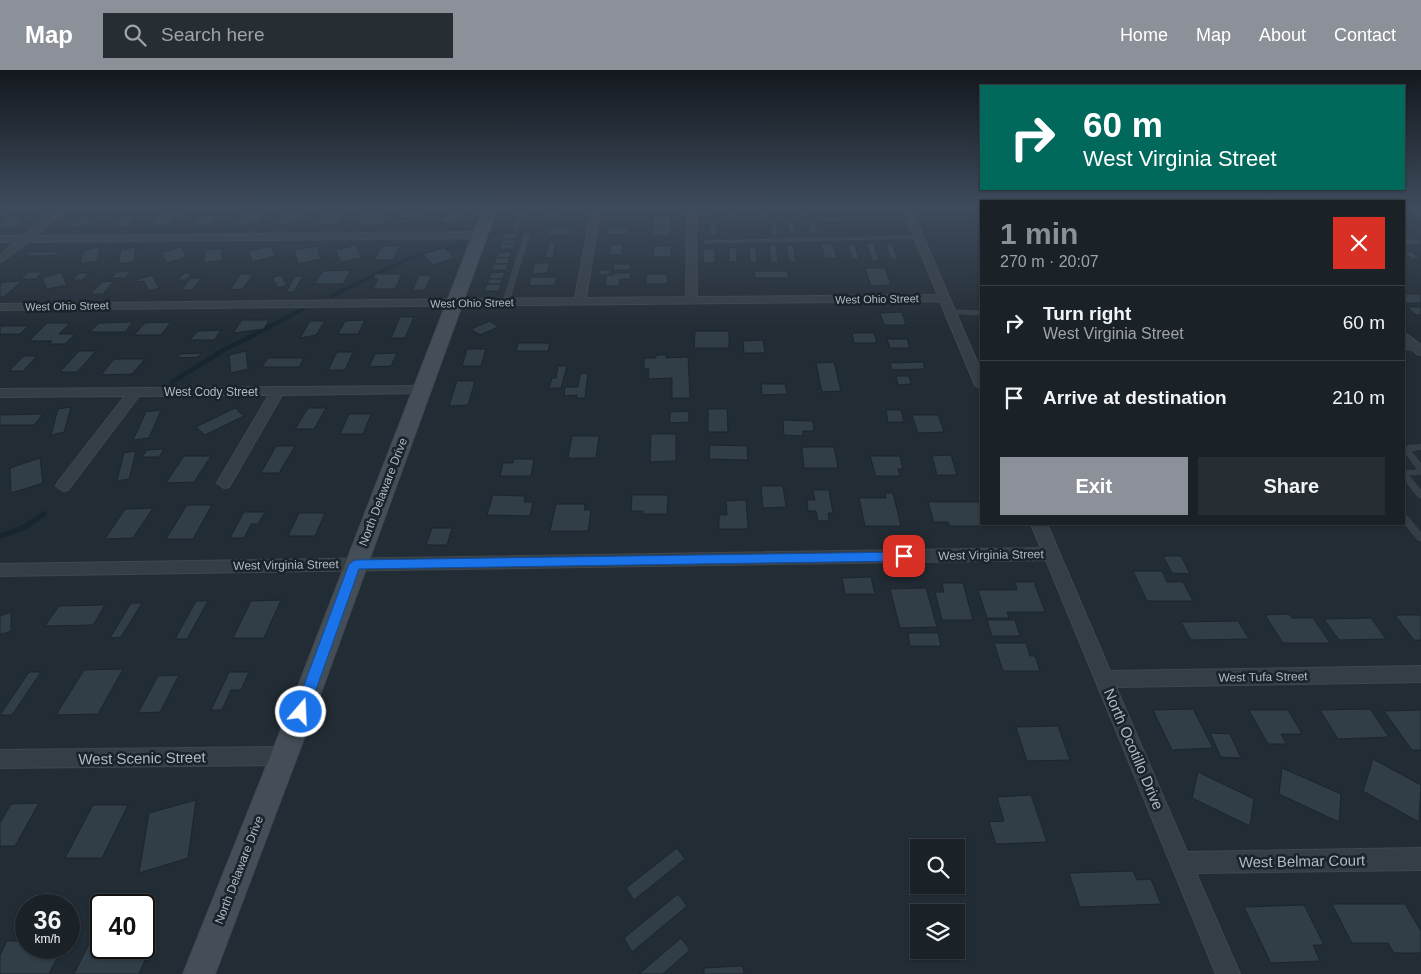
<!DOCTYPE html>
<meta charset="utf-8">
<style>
:root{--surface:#1a2127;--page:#272e33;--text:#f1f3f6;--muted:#9fa3a7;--line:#383e44;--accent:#8c9099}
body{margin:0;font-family:Arial,sans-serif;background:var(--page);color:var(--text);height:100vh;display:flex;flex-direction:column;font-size:19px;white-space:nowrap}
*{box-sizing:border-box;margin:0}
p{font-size:16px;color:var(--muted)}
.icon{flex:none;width:28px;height:28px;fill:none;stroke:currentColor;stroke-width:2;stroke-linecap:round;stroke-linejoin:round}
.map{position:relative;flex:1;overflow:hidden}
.drawer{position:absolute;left:980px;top:130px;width:425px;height:325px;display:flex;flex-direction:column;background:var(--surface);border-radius:0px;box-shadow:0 1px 4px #0004,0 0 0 1px var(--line)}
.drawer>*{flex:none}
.hud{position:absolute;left:980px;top:15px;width:425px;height:105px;border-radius:0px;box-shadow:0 1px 4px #0004,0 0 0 1px var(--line);background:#00695c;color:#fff;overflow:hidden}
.tools{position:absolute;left:910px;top:769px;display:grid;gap:10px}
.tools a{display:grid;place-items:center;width:55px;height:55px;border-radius:0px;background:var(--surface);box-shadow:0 1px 4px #0004,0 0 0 1px var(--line);font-size:25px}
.speed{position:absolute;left:15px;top:824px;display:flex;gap:10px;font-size:25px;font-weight:700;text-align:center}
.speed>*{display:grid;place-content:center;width:65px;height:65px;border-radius:50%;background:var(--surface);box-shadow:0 1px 4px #0004,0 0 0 1px var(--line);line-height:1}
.speed small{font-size:12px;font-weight:400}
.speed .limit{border:2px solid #111;border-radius:8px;background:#fff;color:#111}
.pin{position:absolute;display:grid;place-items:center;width:42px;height:42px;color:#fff;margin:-21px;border-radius:10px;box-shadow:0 2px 8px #0006}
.me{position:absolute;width:55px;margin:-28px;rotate:19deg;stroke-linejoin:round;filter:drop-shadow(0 0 4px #0008)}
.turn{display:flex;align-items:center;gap:18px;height:105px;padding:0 20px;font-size:22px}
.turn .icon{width:65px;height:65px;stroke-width:2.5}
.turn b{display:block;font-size:35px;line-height:42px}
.round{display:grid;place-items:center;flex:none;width:52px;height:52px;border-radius:0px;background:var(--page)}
.summary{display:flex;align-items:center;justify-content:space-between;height:85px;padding:0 20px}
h1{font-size:30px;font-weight:700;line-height:38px;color:var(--accent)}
.cta{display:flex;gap:10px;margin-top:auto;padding:10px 20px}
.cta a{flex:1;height:58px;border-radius:0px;background:var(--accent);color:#fff;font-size:20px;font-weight:700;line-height:58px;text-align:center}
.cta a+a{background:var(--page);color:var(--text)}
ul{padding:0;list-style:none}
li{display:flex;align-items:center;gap:15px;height:75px;padding:0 20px;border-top:1px solid var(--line)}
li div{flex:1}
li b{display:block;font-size:19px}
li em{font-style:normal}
header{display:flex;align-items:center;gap:30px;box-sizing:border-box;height:70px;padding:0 25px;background:var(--accent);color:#fff}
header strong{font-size:24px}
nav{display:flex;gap:28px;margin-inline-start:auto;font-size:18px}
.search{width:350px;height:45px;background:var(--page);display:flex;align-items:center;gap:12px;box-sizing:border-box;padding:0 18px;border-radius:0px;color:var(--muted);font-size:19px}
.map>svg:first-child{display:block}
</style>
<header>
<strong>Map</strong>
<div class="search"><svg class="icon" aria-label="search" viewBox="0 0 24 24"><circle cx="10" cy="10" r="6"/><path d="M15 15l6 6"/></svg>Search here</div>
<nav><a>Home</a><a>Map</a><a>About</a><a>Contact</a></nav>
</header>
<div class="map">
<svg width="1421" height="904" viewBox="0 0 1421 904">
<rect width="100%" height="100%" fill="#222c34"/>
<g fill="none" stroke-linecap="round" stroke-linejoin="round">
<g stroke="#172530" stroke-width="4">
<polyline points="488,166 498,162"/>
<polyline points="331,226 412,187 464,174"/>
<polyline points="248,268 303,239"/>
</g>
<polyline stroke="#172530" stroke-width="4.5" points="171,313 225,279 251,267"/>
<polyline stroke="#172530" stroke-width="5.5" points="0,466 23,458 44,444"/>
</g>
<g fill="#313e48" stroke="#1d252c">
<polygon points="646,136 664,136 665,143 646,143"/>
<rect x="706" y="136" width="7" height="10"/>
<rect x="726" y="136" width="6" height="10"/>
<rect x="745" y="136" width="6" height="9"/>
<polygon points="763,136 770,136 771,147 764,147"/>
<polygon points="782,136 789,136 790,146 783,146"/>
<polygon points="802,136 808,136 810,146 803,146"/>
<polygon points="865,136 880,136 883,144 868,144"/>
<polygon points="420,139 424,149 398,154 396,150 404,149 401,143"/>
<polygon points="386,140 383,154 359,156 362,142"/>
<polygon points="549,140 561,140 559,147 548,147"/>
<polygon points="261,141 259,153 237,156 239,144"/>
<polygon points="300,141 296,153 276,155 281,142"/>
<polygon points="344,141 339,154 316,155 322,142"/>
<polygon points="454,141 468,145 451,155 439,150"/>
<polygon points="161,143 180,143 167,156 148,156"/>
<polygon points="137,145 126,157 113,157 125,146"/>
<polygon points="86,146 91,153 73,158 68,151"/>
<polygon points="200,146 219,146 210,156 191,156"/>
<polygon points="654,146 671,146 670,166 652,166"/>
<polygon points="823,147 838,147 840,153 825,153"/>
<polygon points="7,148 26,148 12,159 0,159 0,153"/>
<polygon points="808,150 815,151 818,164 811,164"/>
<polygon points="770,151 776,151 778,165 771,165"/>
<polygon points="710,152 717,152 718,165 710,165"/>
<polygon points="787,152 794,152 796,164 789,164"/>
<polygon points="550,158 571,158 569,165 548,165"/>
<polygon points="608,158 628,158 627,164 607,165"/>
<polygon points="505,163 518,163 516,169 503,169"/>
<polygon points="1404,168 1421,170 1421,175 1407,175 1404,172"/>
<polygon points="503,169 516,169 515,174 501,174"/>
<polygon points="556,172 553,188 545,188 549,173"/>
<polygon points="866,173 873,173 879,191 872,191"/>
<polygon points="501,174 515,174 513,179 499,179"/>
<polygon points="623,174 622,185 609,185 611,175"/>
<polygon points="821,174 833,174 837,188 825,188"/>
<polygon points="886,174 892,174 898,190 891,190"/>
<polygon points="356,175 361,188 340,192 336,180"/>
<polygon points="769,175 776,175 778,192 771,192"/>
<polygon points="786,175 793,175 796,192 789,192"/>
<polygon points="848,175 855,175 859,189 852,189"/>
<polygon points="271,176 275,186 252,192 248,181"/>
<polygon points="317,176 321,189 298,194 294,180"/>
<polygon points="382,176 400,176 393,190 374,190"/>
<polygon points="654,176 671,176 671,187 653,187"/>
<polygon points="100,177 97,191 80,194 84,180"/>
<polygon points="136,177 134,192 118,194 121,180"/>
<polygon points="181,177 186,187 167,193 161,183"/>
<polygon points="749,177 756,177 757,193 750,192"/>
<polygon points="222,178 222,190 204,193 205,180"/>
<polygon points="444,178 455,188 433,195 423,184"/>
<polygon points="729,178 736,178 737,192 729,192"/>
<rect x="703" y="179" width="12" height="14"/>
<polygon points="1404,181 1410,181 1421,189 1411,189"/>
<polygon points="30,182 61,182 57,185 26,186"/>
<polygon points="512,182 510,188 496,188 498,183"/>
<polygon points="496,188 510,188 508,194 494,194"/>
<polygon points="535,193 550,193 547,203 532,204"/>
<polygon points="494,194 508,194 506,200 492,200"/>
<polygon points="614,194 631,194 630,200 613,200"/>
<polygon points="865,198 885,198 891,215 871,216"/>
<polygon points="351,200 343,214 314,214 323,201"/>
<polygon points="599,200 610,200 609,205 598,205"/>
<polygon points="131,201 125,208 111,208 117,202"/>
<polygon points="754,201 787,201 789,208 755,208"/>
<polygon points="28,202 43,202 35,209 20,209"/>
<polygon points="61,202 67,215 47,219 42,208"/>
<polygon points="505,202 503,209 489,209 491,203"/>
<polygon points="80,203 89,203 82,210 72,210"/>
<polygon points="184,203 192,203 186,210 178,210"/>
<polygon points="615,203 631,203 630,209 620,209 619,216 605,216 606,205 614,205"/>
<polygon points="240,204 253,204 243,219 230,220"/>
<polygon points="375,204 402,204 395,219 373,219 378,209 373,209"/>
<rect x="646" y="204" width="21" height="10"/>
<polygon points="152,205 159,218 149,221 144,211 138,212 136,210"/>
<polygon points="281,205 287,215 278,218 272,208"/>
<polygon points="419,205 432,205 425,220 412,221"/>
<polygon points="295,206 303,206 294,222 286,222"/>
<polygon points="531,207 557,207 555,215 529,216"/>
<polygon points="191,208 201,208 192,220 181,220"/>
<polygon points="489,209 503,209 501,214 487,214"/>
<polygon points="22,211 4,227 0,227 0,214 3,212"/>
<polygon points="114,211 103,224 90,224 102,212"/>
<polygon points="487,214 501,214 499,221 484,221"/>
<rect x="1404" y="224" width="17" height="9"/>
<polygon points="1407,237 1421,237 1421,245 1416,245"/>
<polygon points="902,242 906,255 884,255 880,243"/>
<polygon points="400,247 414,247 405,268 391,268"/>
<polygon points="242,250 269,250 264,259 233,263"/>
<polygon points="365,250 358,264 338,264 345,251"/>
<polygon points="310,251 325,251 316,265 300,268"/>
<polygon points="490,251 498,257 480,265 471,259"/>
<polygon points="133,252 125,262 90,262 99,253"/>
<polygon points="171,252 161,265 134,265 145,253"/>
<polygon points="47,253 70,253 59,264 75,264 65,274 49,274 52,271 29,271"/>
<polygon points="0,256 28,256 20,264 0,264"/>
<polygon points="221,260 214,270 190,270 198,261"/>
<polygon points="695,261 729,261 729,278 694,278"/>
<polygon points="852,263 874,263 877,273 854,273"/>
<polygon points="887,269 907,269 910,278 890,278"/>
<polygon points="763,270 765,283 744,283 743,271"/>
<polygon points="518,273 550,273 548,281 516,281"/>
<polygon points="467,279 486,279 481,296 462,296"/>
<polygon points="79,281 96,281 77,302 60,302"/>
<polygon points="246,281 248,299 231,303 229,285"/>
<polygon points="337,282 353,282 345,300 328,300"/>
<polygon points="201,283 198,287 177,288 180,284"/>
<polygon points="397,283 391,296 369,297 375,284"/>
<polygon points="656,285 666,285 666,288 688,287 690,328 672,328 672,308 648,309 649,299 644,299 644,288 656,288"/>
<polygon points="24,286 37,286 23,301 9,301"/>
<polygon points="268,288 304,288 299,297 262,297"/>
<polygon points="114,289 145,289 132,304 101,305"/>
<polygon points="834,292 841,321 822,322 816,293"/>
<polygon points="923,292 925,299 892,300 890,293"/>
<polygon points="558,296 567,296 561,318 549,318 552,308 556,308"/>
<polygon points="588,303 585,328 576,328 577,325 564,326 565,317 578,317 580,304"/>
<polygon points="896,306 909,306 911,314 898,315"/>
<polygon points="457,311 475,311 468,335 449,336"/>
<polygon points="761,314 785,314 787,324 762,325"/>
<polygon points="71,337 64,362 51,365 58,339"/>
<polygon points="235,338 244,346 205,365 196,357"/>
<polygon points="308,338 326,338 314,359 295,359"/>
<polygon points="708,339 727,339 728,362 708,362"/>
<polygon points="161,340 149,368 133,370 146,342"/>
<polygon points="886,340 901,340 904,352 888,352"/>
<polygon points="689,341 689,352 670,353 670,342"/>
<polygon points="43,344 34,355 0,355 0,345"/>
<polygon points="349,344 371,344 363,364 340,364"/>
<polygon points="912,345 938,345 944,362 918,363"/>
<polygon points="783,350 813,351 814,361 803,361 803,366 784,365"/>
<polygon points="651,364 676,364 676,391 650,392"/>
<polygon points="572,366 599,366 596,388 568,388"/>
<polygon points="710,375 747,376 748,390 709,389"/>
<polygon points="276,376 295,376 279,403 261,403"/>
<polygon points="802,377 834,377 838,398 804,398"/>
<polygon points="164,379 159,387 142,387 147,380"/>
<polygon points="136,381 129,409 117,411 124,383"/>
<polygon points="951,385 957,405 937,405 932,386"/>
<polygon points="184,386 211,386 194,412 166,413"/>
<polygon points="870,386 900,386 903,399 898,399 900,406 876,406"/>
<polygon points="40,388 43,413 11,423 10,398"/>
<polygon points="514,389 534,389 531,406 500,406 503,393 513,393"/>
<polygon points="761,416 783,416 786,437 763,438"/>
<polygon points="813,420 829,420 833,443 828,443 829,451 818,451 816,441 808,441 807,430 815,430"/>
<polygon points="885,423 893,423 901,456 865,456 859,428 886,428"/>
<polygon points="493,425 525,426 524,432 533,432 530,446 487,445"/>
<polygon points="632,425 668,425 667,444 643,444 643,441 631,441"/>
<polygon points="746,430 748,459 719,459 719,445 727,445 726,431"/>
<polygon points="928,432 981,432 980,456 950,456 948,452 934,452"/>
<polygon points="556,434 585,434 584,440 591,440 588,461 550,461"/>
<polygon points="187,435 212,435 193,469 166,469"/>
<polygon points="153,438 133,468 105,469 125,439"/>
<polygon points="244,442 265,442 258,454 251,454 244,468 230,468"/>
<polygon points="299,443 325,443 315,466 288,466"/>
<polygon points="432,458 452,458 447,475 426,475"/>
<polygon points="1163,486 1181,486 1190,504 1172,503"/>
<polygon points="1133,501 1162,501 1167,512 1183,512 1193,531 1147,531"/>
<polygon points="871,507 875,524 845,524 842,508"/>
<polygon points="1015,512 1034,512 1045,542 1007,542 1009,548 987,548 978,520 1017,520"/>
<polygon points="942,513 963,513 973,550 942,550 935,522 944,522"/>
<polygon points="926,518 937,557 900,558 890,519"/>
<polygon points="281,530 264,568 233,568 251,531"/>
<polygon points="196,531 208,531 187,569 175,569"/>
<polygon points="131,533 142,533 121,567 110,568"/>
<polygon points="105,535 93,555 45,556 59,536"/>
<polygon points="11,542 11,561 0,565 0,546"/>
<polygon points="1289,544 1292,548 1313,548 1330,573 1283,573 1265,545"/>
<polygon points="1395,545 1421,545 1421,570 1414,570"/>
<polygon points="1371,548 1386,569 1339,570 1324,549"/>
<polygon points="987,550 1015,550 1020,566 992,566"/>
<polygon points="1238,551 1249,569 1191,570 1181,552"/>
<polygon points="908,563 938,563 941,576 910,576"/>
<polygon points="994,573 1026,573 1030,586 1035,586 1040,601 1003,601"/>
<polygon points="123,599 98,644 56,645 84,600"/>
<polygon points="29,602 41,602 12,645 0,645"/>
<polygon points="229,602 249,602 241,620 231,620 222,640 211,640"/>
<polygon points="179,605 160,642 138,643 158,606"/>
<polygon points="1193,639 1213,678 1172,680 1153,640"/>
<polygon points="1370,639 1389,667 1338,669 1320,640"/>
<polygon points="1249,640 1288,640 1302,664 1281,664 1286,674 1268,674"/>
<polygon points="1421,640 1421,680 1412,680 1384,641"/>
<polygon points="1058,656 1070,690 1027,691 1016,657"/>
<polygon points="1210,663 1230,664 1241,688 1221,687"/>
<polygon points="1373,689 1421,715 1419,752 1363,721"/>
<polygon points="1282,698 1341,724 1339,752 1279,724"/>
<polygon points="1198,702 1254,729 1250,756 1192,728"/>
<polygon points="1031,725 1047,772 996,774 989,752 1004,751 997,727"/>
<polygon points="196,730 188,788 139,803 149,743"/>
<polygon points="39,733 15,776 0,776 0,753 11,734"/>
<polygon points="93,735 128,735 102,788 65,788"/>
<polygon points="677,778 685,789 634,830 626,818"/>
<polygon points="1133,801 1137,810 1151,809 1161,834 1080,837 1069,803"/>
<polygon points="678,824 687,836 632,882 624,868"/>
<polygon points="1332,834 1405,834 1421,861 1421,883 1394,883 1388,873 1352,873"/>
<polygon points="1304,835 1324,875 1313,875 1320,891 1271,893 1244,837"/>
<polygon points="144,868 154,868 139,904 74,904 91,870 101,870 101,878 144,878"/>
<polygon points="681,868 690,880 663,904 639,904"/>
<polygon points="7,871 26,871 26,878 62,878 49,904 0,904 0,885"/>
<polygon points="743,896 744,904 704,904 704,898"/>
</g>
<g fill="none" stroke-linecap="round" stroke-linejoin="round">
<defs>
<g id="lane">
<polygon points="10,136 15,136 0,146 0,143"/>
<polygon points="522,136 526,136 518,157 514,158 514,157"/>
<polygon points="832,136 836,136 838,142 834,142"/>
<polygon points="525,164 529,165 509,232 506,234 504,233 503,232"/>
<polygon points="919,166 921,166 921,168 706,173 704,172 706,171"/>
<polygon points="951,240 981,241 981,245 949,243 949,241"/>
<polygon points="1404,276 1418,276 1421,278 1418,280 1404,280"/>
<polygon points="1421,375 1421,379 1411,381 1421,394 1421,404 1408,405 1421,420 1421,428 1418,427 1404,409 1404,401 1418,400 1404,381 1405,378 1408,376"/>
<polygon points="1404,445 1407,446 1421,463 1421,471 1418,470 1404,453"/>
</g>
<g id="street">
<polygon points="59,136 69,136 35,166 481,162 486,165 481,168 28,172 0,193 0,185 15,172 0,172 0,166 23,166"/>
<polygon points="592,136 601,136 586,228 686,227 687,136 696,136 697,227 938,225 901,136 910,136 981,301 981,319 975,315 940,231 0,240 0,234 575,228"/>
<polygon points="1404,136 1415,136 1421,140 1421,147"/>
<polygon points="1404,262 1421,275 1421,285 1417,284 1404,271"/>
<polygon points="422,316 426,317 428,320 426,323 282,325 229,417 224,418 217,413 269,325 139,326 68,420 63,421 56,416 58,412 125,326 0,327 0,319"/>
<polygon points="1031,454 1047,454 1110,601 1421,596 1421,612 1116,617 1187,782 1421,778 1421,800 1196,803 1240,904 1216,904 1046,490 0,506 0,494 1041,478"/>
<polygon points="284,677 291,680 294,686 291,692 284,695 0,698 0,680"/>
</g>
<polygon id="secondary" points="484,136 498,136 314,642 215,904 183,904 288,642"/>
</defs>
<use href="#lane" stroke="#3f474f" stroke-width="1"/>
<use href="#street" stroke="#3f474f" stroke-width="2"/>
<use href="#secondary" stroke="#3f474f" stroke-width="2"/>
<use href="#lane" fill="#353e45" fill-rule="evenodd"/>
<use href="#street" fill="#353e45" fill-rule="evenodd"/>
<use href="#secondary" fill="#444e58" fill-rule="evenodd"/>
</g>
<linearGradient id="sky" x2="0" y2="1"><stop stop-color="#13181d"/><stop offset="0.52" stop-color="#3e4b5c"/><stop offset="1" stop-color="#3e4b5c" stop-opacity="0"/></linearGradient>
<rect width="1421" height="262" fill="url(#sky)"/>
<polygon fill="#1a73e8" stroke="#114b97" points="904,482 910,486 904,491 359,499 308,642 306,647 301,649 296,647 294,642 349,494 355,490"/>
<g text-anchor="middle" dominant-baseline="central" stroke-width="5" stroke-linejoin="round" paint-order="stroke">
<g font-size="11" fill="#afb9c2" stroke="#1b232a">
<text transform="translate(877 229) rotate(-1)">West Ohio Street</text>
<text transform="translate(472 233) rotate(-1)">West Ohio Street</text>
<text transform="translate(67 236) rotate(-1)">West Ohio Street</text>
</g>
<g font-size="12" fill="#afb9c2" stroke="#1b232a">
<text x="211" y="322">West Cody Street</text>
<text transform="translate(383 422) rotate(-69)">North Delaware Drive</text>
<text transform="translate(991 485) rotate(-1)">West Virginia Street</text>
<text transform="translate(286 495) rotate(-1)">West Virginia Street</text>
<text transform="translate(1263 607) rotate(-1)">West Tufa Street</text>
<text transform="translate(239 800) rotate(-69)">North Delaware Drive</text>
</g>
<g font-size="15" fill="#afb9c2" stroke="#1b232a">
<text transform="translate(1134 679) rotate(67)">North Ocotillo Drive</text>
<text transform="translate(142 688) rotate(-1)">West Scenic Street</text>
<text transform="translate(1302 791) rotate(-1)">West Belmar Court</text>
</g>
</g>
</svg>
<div class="tools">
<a><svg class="icon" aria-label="search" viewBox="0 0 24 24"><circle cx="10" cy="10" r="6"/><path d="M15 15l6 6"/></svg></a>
<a><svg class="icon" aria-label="layers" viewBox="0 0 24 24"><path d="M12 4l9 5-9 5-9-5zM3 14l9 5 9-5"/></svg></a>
</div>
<div class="speed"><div>36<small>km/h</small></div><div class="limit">40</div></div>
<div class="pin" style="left:904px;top:486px;background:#d93025"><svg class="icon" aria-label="arrive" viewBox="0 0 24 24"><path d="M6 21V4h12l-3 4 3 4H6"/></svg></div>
<svg class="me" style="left:301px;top:642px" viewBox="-20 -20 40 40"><circle r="17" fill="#1a73e8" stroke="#fff" stroke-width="3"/><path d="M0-11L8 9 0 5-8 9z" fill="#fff"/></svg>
<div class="hud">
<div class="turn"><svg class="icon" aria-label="right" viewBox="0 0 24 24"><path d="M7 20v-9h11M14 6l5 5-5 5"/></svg><div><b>60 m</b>West Virginia Street</div></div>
</div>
<section class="drawer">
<div class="summary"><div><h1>1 min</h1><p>270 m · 20:07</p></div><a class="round" style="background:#d93025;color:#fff"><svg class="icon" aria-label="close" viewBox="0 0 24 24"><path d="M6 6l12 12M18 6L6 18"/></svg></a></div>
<ul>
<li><svg class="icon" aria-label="right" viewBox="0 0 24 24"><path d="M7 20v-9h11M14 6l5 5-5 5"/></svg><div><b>Turn right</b><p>West Virginia Street</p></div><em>60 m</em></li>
<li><svg class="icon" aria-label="arrive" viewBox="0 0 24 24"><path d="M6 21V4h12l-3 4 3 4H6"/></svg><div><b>Arrive at destination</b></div><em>210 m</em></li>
</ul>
<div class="cta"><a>Exit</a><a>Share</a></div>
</section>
</div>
